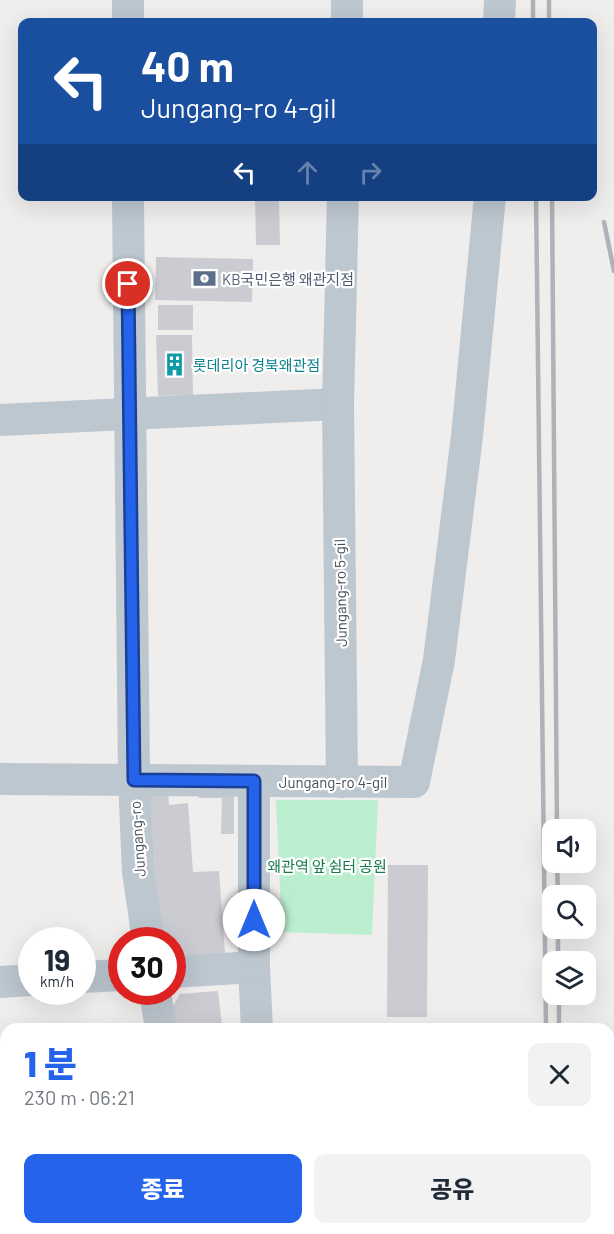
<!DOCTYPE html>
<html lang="ko">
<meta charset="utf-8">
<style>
:root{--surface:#fff;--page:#f2f2f3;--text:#1f2937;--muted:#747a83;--accent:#2563eb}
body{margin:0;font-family:Barlow,"Noto Sans KR",sans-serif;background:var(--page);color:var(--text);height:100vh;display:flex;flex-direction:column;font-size:22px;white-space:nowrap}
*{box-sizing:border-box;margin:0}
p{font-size:20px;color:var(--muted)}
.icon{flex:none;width:33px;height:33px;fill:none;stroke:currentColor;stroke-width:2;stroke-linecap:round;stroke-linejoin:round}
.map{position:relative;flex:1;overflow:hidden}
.details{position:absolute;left:0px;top:1023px;width:615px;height:212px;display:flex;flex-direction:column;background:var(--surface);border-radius:18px 18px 0 0;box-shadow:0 6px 24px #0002}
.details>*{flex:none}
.top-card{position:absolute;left:18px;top:18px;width:579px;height:183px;border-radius:12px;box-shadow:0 6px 24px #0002;background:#1a4fa0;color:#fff;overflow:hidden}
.tools{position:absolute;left:542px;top:819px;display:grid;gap:12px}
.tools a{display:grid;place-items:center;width:54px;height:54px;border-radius:12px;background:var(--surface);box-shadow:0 6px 24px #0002;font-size:30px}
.speed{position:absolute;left:18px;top:927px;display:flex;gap:12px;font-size:30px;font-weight:700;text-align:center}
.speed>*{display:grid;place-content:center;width:78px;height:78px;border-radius:50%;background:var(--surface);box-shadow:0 6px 24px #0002;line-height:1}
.speed small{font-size:15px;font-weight:400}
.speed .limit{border:9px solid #d22;background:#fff;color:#111}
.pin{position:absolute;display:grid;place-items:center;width:51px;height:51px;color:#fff;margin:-26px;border:3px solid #fff;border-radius:50%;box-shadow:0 2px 6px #0007}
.me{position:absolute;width:66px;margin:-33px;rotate:0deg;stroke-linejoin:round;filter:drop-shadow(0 0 4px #0008)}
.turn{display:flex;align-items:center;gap:21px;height:126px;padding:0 24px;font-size:27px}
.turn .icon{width:78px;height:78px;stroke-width:2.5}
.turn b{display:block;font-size:42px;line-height:51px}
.lanes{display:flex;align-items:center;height:57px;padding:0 24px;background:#0003;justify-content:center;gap:30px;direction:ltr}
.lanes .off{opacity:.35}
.round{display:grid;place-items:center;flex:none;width:63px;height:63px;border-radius:12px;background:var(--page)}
.overview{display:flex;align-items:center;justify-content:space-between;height:102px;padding:0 24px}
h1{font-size:36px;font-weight:800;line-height:45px;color:var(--accent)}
.primary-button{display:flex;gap:12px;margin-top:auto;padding:12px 24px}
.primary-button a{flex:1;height:69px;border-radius:12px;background:var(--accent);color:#fff;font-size:24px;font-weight:800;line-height:69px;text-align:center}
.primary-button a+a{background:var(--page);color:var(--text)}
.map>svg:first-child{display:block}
</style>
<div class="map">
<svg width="614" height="1234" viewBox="0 0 614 1234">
<rect width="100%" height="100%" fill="#f0eded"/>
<polygon fill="#bbeecf" points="276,800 378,800 372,935 282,932"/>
<g fill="#caccd2">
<polygon points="255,199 279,199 280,245 256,245"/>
<polygon points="156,257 253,259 252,302 155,300"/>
<rect x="158" y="305" width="35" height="25"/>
<polygon points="156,335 192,335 193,395 158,396"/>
<polygon points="168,787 169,805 188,803 193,872 219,871 225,953 172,957 172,940 159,940 148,788"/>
<polygon points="196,788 234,789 234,834 221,834 222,798 199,798"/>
<polygon points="388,865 428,865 427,1017 387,1017"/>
<polygon points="218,991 222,1026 174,1029 168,1015 180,994"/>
<polygon points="94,1228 122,1228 123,1234 95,1234"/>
<polygon points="134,1228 173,1228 174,1229 157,1234 136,1234"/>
<polygon points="211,1228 234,1228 235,1232 213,1234"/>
<polygon points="237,1228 257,1228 258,1234 239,1234"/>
</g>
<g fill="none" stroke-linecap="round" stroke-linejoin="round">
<g stroke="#bdc7d0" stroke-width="32">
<polyline points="128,0 128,22"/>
<polyline points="347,0 347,22"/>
<polyline points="499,22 500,0"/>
<polyline points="128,196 134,780 138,872 148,940"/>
<polyline points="0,420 338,404"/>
<polyline points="0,779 414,782 439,660 467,436 490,196"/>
<polyline points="342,782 338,404 343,196"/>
<polyline points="254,967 257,1029"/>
<polyline points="172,972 254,967 254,781"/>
<polyline points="82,977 122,975"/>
<polyline points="0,982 32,980"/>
<polyline points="155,992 161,1029"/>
<polyline points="0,1224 6,1222"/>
<polyline points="196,1228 197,1234"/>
<polyline points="363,1234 363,1228"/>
</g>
<g stroke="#afb2b8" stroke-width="4.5">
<polyline points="533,0 533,22"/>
<polyline points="549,0 549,22"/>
<polyline points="536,196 546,1029"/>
<polyline points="552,196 557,830"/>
<polyline points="604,222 614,271"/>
<polyline points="557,862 558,896"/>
<polyline points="558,928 558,962"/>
<polyline points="559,994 559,1029"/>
<polyline points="548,1228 548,1234"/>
<polyline points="562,1228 562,1234"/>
</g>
</g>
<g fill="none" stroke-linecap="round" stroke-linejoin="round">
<defs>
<polyline id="route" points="128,284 134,780 254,781 254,920"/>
</defs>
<use href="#route" stroke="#184099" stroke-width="15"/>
<use href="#route" stroke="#2563eb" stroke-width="10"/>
</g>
<defs>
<symbol id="bank-bare" viewBox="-9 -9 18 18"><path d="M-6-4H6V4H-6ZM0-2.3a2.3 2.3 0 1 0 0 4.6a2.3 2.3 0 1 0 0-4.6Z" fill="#5c6f8a" stroke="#fff" stroke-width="2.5" paint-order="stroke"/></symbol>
<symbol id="building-bare" viewBox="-9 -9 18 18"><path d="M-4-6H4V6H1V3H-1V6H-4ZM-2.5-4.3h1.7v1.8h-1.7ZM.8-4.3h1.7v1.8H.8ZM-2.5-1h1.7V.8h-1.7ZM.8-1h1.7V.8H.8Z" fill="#0f9aa8" stroke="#fff" stroke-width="2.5" paint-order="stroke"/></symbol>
</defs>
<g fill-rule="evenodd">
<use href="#bank-bare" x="188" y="262" width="33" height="33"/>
<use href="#building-bare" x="158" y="348" width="33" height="33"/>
</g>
<g text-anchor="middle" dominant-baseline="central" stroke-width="4.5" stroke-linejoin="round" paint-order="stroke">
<g font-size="15" fill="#4e5e75" stroke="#fff" text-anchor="start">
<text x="222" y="279">KB국민은행 왜관지점</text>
</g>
<g font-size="15" fill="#0d838f" stroke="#fff" text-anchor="start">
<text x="193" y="365">롯데리아 경북왜관점</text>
</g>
<g font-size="15" fill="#45505b" stroke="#fff">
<text transform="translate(340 593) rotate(-91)">Jungang-ro 5-gil</text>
<text x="333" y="782">Jungang-ro 4-gil</text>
<text transform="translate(137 839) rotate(-94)">Jungang-ro</text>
</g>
<g font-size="15" fill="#177b4a" stroke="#fff">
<text x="327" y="866">왜관역 앞 쉼터 공원</text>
</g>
</g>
</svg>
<div class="tools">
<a><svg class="icon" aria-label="sound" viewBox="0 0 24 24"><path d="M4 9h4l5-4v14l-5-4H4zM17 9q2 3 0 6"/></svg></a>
<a><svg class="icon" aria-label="search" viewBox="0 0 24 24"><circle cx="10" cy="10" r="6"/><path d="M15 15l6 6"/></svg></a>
<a><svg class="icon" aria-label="layers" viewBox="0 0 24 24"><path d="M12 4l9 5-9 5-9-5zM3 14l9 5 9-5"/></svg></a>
</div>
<div class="speed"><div>19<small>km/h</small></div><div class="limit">30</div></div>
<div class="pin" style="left:128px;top:284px;background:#d93025"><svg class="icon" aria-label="arrive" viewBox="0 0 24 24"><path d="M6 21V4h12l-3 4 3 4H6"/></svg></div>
<svg class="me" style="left:254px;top:920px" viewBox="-20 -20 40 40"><circle r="19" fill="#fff"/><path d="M0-13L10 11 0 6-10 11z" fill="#2563eb"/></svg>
<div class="top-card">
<div class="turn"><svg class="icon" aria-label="left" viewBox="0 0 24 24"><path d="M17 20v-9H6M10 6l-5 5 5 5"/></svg><div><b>40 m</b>Jungang-ro 4-gil</div></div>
<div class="lanes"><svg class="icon" aria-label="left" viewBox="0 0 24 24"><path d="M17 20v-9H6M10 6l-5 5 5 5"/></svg><svg class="icon off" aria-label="ahead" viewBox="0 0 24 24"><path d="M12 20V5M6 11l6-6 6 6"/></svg><svg class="icon off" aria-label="right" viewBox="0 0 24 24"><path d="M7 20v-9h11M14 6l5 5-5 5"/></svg></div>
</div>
<section class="details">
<div class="overview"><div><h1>1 분</h1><p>230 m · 06:21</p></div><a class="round"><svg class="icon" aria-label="close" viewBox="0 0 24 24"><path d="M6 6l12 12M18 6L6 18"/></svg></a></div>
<div class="primary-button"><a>종료</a><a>공유</a></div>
</section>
</div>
